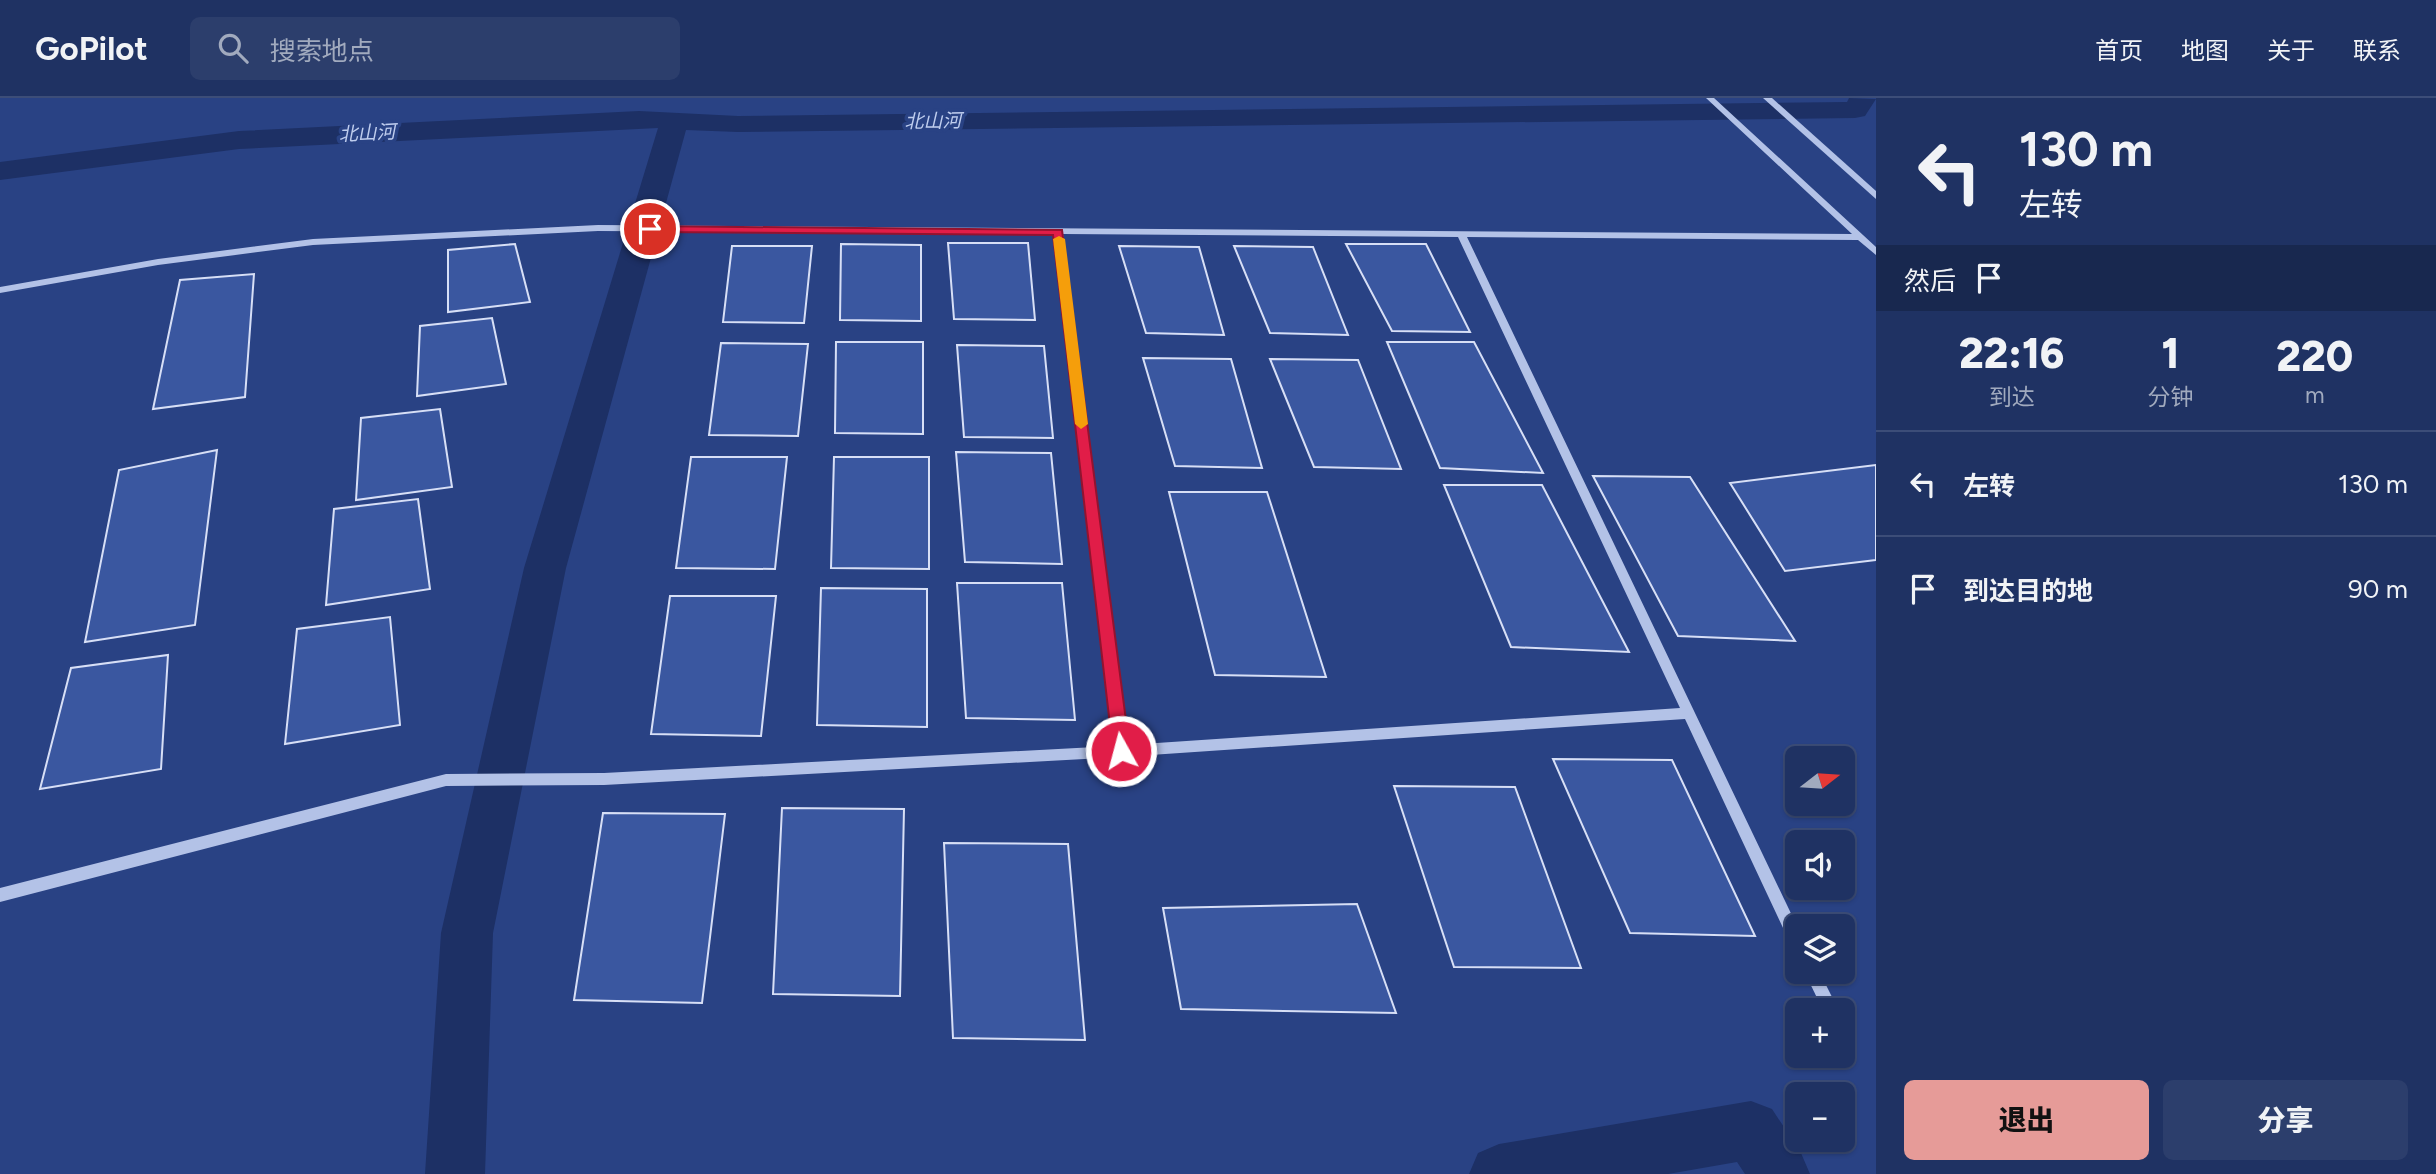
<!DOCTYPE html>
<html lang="zh">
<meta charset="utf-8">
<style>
:root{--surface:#1f3263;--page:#2c3e6c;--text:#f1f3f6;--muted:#a1aabe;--line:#3c4d78;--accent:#e69b98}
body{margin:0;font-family:Figtree,"Noto Sans SC",sans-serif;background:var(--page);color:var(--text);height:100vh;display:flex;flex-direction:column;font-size:26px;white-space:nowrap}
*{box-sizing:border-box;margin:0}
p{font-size:23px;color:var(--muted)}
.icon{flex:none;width:38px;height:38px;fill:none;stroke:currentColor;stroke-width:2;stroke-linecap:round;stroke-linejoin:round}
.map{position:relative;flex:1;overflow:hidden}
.panel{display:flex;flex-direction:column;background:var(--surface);width:560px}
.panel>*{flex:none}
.guide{background:#1f3263;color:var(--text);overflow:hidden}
.needle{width:46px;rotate:73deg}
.tools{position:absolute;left:1785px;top:648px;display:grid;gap:14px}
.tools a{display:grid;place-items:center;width:70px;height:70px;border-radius:10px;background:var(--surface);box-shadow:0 2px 5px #0004,0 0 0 2px var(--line);font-size:35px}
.pin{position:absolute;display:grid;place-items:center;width:60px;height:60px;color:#fff;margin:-30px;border:4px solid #fff;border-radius:50%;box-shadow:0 2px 7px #0007}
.me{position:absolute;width:77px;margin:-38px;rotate:353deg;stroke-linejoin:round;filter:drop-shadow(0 0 5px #0008)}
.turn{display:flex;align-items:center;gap:24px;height:147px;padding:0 28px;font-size:32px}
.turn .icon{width:91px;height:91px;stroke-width:2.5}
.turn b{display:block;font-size:49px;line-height:60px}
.then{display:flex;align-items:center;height:66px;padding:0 28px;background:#0003;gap:14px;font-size:26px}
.eta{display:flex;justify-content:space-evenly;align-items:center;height:119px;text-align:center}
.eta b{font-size:42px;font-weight:800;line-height:49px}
.button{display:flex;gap:14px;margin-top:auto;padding:14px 28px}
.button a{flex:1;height:80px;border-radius:10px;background:var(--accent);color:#111;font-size:28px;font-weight:800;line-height:80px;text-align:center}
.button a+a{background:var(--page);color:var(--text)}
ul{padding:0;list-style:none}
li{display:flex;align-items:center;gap:21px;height:105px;padding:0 28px;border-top:2px solid var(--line)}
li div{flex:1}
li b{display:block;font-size:26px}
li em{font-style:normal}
header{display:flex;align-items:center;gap:42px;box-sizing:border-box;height:98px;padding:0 35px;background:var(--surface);border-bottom:2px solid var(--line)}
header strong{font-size:33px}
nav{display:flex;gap:38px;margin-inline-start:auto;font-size:24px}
.search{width:490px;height:63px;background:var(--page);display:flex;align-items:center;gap:18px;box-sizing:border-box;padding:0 24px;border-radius:10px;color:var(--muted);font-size:26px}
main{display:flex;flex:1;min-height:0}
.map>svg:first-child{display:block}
</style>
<header>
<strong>GoPilot</strong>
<div class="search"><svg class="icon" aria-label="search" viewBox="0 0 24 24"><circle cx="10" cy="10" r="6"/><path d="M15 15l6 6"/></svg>搜索地点</div>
<nav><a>首页</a><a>地图</a><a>关于</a><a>联系</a></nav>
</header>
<main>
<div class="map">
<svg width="1876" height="1076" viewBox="0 0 1876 1076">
<rect width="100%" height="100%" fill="#294284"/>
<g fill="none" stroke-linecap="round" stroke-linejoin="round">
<g fill="#1d3065" fill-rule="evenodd">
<polygon points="1849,0 1876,1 1865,18 1855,20 738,34 686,32 566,470 493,835 485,1076 425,1076 441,835 524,470 658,30 239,51 0,82 0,64 239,33 639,13 738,18 1847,4"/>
<polygon points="1751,1003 1772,1011 1801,1055 1810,1076 1745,1076 1737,1064 1668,1076 1469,1076 1478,1055 1499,1046"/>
</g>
</g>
<g fill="#3a57a0" stroke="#d7dff6" stroke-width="2">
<polygon points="948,145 1028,145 1035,222 954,221"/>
<polygon points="515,146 530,204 448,214 448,152"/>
<polygon points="841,146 921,147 921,223 840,222"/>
<polygon points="1346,146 1426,146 1470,234 1392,233"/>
<polygon points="732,148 812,148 804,225 723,224"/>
<polygon points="1119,148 1199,149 1224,237 1146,235"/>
<polygon points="1234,148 1313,149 1348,237 1270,235"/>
<polygon points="254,176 245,299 153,311 180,182"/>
<polygon points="492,220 506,286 417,298 420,228"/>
<polygon points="836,244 923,244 923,336 835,335"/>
<polygon points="1387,244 1474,244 1543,375 1440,370"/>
<polygon points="721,245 808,246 798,338 709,337"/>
<polygon points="957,247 1044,248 1053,340 964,339"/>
<polygon points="1143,260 1231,261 1262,370 1175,368"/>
<polygon points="1270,261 1358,262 1401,371 1314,369"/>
<polygon points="440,311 452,389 356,402 361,320"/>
<polygon points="217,352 195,527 85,544 119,372"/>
<polygon points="956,354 1051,355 1062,466 965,464"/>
<polygon points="691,359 787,359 775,471 676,470"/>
<polygon points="834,359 929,359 929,471 831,470"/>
<polygon points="1876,367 1876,462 1785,473 1730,385"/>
<polygon points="1593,378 1690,379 1795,543 1678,538"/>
<polygon points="1444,387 1542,387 1629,554 1511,549"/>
<polygon points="1169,394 1267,394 1326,579 1215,577"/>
<polygon points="418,401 430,491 326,507 334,411"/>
<polygon points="957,485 1062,485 1075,622 966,620"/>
<polygon points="821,490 927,491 927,629 817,627"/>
<polygon points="670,498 776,498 761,638 651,636"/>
<polygon points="390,519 400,627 285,646 297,531"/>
<polygon points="168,557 161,671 40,691 71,570"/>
<polygon points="1553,661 1672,662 1755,838 1630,835"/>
<polygon points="1394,688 1515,689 1581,870 1454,869"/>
<polygon points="782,710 904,711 900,898 773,896"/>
<polygon points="603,715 725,716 702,905 574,902"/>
<polygon points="944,745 1068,746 1085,942 953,940"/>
<polygon points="1357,806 1396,915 1181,911 1163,810"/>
</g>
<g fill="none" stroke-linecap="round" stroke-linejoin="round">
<g fill="#b3c2e7" fill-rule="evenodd">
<path d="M1706,0H1714L1863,137L1876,149V157L1858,142L1467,139L1797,828V851L1792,849L1685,621L1121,659L604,687L446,688L0,804V790L446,676L604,675L1114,648L1054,136L598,133L313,147L158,167L0,195V189L158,161L313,141L598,127L1852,136ZM1063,136L1458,139L1680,610L1127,647Z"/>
<polygon points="1763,0 1772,0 1876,93 1876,101"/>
<polygon points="1804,873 1819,873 1833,901 1830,906 1825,909 1820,906"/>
</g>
</g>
<polygon fill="#e11d48" stroke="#92132f" stroke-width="2" points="646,128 1062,132 1130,653 1127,658 1121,660 1115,658 1113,653 1053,137 650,134 646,133"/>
<polygon fill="#f59e0b" points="1059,138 1065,141 1088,326 1081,331 1075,326 1053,141"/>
<g text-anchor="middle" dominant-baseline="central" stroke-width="7" stroke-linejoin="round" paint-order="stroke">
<g font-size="19" font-style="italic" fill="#bfcdee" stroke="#294284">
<text transform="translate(933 23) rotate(-1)">北山河</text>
<text transform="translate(367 35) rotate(-3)">北山河</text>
</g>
</g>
</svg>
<div class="tools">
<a><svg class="needle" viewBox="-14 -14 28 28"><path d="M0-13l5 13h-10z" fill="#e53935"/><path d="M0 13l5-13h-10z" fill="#a1aabe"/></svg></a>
<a><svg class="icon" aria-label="sound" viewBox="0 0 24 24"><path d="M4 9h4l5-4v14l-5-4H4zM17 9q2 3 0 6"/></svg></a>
<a><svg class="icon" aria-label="layers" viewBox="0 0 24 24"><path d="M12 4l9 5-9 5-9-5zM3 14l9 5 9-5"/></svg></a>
<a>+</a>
<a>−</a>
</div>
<div class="pin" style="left:650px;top:131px;background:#d93025"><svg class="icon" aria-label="arrive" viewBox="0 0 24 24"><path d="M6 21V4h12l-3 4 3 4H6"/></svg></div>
<svg class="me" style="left:1121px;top:653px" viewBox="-20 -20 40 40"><circle r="17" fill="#e11d48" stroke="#fff" stroke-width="3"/><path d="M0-11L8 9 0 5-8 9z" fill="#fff"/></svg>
</div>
<section class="panel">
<div class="guide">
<div class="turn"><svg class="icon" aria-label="left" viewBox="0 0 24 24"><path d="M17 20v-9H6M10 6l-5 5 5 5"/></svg><div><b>130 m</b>左转</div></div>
<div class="then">然后<svg class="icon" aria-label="arrive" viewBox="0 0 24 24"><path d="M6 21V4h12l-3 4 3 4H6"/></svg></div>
</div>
<div class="eta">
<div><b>22:16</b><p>到达</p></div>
<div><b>1</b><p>分钟</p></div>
<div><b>220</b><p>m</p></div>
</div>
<ul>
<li><svg class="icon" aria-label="left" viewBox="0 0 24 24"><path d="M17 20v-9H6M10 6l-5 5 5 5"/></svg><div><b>左转</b></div><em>130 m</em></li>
<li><svg class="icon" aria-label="arrive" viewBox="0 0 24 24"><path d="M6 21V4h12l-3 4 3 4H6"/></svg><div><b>到达目的地</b></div><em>90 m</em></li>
</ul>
<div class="button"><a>退出</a><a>分享</a></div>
</section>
</main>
